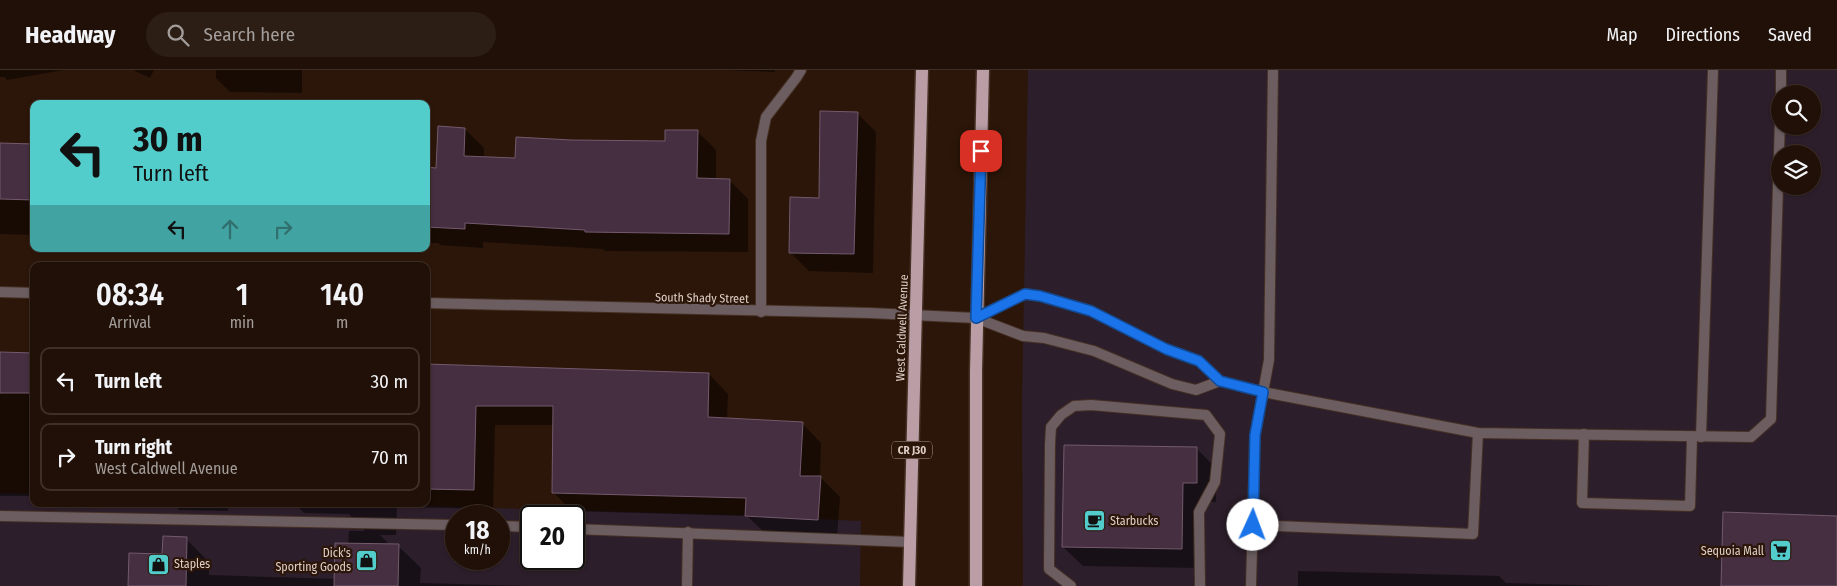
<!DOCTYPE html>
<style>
:root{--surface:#211007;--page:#2d1e15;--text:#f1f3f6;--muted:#a29d9b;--line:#3e3028}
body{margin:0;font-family:"Fira Sans Condensed",sans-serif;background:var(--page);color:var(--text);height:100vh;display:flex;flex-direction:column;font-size:19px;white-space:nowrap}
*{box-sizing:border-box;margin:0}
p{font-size:16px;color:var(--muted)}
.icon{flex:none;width:28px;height:28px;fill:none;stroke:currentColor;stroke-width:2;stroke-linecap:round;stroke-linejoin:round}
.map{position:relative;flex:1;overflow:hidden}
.side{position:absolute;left:30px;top:192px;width:400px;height:245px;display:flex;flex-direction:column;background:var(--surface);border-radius:10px;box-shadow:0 1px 4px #0004,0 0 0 1px var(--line)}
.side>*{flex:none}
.banner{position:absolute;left:30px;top:30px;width:400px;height:152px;border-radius:10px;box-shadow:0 1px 4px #0004,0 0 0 1px var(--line);background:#53cdcb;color:#111;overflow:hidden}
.buttons{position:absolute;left:1771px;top:15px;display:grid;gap:10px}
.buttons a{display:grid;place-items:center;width:50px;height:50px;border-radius:50%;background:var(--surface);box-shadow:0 1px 4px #0004,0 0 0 1px var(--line);font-size:25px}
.speed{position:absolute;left:445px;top:435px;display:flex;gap:10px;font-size:25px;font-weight:700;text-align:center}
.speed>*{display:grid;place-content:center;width:65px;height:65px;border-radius:50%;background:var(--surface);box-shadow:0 1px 4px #0004,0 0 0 1px var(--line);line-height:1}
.speed small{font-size:12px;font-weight:400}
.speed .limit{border:2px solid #111;border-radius:8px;background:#fff;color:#111}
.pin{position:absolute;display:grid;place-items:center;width:42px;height:42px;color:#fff;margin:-21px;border-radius:10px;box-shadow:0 2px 8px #0006}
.me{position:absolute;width:55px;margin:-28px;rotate:2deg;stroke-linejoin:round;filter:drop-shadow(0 0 4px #0008)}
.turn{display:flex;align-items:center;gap:18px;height:105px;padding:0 20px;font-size:22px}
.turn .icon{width:65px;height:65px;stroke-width:2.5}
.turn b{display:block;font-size:35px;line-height:42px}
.lanes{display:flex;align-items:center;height:48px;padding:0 20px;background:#0003;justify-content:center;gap:25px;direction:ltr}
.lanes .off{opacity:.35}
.eta{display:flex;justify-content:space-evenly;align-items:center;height:85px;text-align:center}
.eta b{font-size:30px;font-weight:600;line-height:35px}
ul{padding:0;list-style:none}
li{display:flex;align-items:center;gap:15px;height:68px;margin:0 10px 8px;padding:0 10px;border:2px solid var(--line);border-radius:10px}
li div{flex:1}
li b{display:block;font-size:19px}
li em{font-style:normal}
header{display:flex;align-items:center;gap:30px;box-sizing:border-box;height:70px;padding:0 25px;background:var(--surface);border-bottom:1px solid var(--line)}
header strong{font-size:24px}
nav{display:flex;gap:28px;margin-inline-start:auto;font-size:18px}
.search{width:350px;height:45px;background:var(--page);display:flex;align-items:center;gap:12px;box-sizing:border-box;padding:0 18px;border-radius:28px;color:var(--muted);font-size:19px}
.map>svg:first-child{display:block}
</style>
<header>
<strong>Headway</strong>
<div class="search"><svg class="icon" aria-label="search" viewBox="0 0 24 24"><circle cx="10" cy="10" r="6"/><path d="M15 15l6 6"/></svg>Search here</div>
<nav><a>Map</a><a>Directions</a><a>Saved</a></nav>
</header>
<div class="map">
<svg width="1837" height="516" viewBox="0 0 1837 516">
<rect width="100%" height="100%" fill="#2c1609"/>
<g fill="#2c1e2a" fill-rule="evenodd">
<path d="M1028,0H1837V516H1023L1022,334ZM1780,24H1812V56H1780ZM1780,84H1812V116H1780Z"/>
<path d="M0,423L34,424V434H348L738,445L861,451L860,516H0ZM456,446H499V489H456ZM531,446H574V489H531Z"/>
</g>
<g fill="#0007">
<polygon points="0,0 64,0 7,10 5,7 0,7"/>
<polygon points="133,0 154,0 150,8"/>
<polygon points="216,0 302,0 302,23 230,22 216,8"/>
<polygon points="718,0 775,0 775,2"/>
<polygon points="33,32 84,34 34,34 34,165 0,164 0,75 31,76"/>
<polygon points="857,43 876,62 873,203 809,201 790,182 820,129"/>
<polygon points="465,59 484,78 484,88 516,90 571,71 666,72 697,61 716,80 716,110 729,110 748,129 748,182 605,181 603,179 483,172 483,178 441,175 438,173 426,173 426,98 437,99"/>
<polygon points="0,284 34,285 32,426 0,426"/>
<polygon points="426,295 709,304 728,324 727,350 802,353 821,373 820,407 840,427 837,468 766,464 747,446 572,441 553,422 554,355 495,355 493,439 397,437 396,465 380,465 390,475 398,476 421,498 420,513 530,516 129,516 163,486 187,470 209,492 209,505 336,509 348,474 349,461 365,461 349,444 304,443 295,434 426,434"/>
<polygon points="1197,379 1216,398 1216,432 1202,432 1201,498 1083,496 1063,477"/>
<polygon points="173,434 228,434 228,441 179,440"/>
<polygon points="1298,501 1499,506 1506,513 1613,516 1298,516"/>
</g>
<g fill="#452f40" stroke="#735a6d">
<polygon points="820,41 858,42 854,184 789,183 790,127 819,128"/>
<polygon points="438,56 465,58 464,86 515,88 516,67 571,70 665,71 665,60 698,60 697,108 730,109 729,164 585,162 585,160 465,153 465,159 426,157 426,97 436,98"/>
<polygon points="0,73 34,74 34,130 0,129"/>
<polygon points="0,282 34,283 34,323 0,323"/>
<polygon points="426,294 709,303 708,347 803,352 800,406 821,406 818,450 745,446 746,428 552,423 553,336 476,336 474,420 426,419"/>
<polygon points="1064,375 1197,377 1197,413 1183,413 1182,479 1062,477"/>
<polygon points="1723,442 1837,446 1837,516 1721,516"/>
<polygon points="163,466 187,467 186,516 128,516 129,483 162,484"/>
<polygon points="335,473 399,474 398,516 334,516"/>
</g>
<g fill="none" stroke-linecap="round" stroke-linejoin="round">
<defs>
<g id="lane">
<polyline points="1781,24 1781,0"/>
<polyline points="761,242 761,71 766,47 796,8 801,0"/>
<polyline points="976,248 1025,224 1040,226 1091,241 1166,279 1199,291 1220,311 1263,322 1478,363 1751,367 1771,349 1780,49"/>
<polyline points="976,248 1023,266 1044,268 1094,281 1172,314 1196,320 1220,311"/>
<polyline points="1584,364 1582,433 1690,436 1692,367"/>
<polyline points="1701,367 1713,0"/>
<polyline points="0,446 456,455"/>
<polyline points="1253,455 1473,464 1478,363"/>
<polyline points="499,456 531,457"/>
<polyline points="574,459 910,472"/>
<polyline points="687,516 688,462"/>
<polyline points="1071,516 1049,499 1050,374 1051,357 1061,345 1074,336 1091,335 1206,345 1220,364 1215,412 1199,442 1200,516"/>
<polyline points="1251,516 1255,365 1269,290 1273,0"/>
</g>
<g id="street">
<polyline points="0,222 34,223"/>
<polyline points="426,233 870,243 976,248"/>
</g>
<g id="primary">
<polyline points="909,516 922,0"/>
<polyline points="976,516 976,301 983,0"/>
</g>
</defs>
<use href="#lane" stroke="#453024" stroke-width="12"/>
<use href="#street" stroke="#453024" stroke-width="12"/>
<use href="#primary" stroke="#453024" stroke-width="15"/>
<use href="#lane" stroke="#6b5d60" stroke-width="10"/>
<use href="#street" stroke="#6b5d60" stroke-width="10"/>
<use href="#primary" stroke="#bb9ea5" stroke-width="12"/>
</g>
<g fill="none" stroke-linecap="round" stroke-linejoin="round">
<defs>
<polyline id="route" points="981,81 976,248 1025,224 1040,226 1091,241 1166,279 1199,291 1220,311 1263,322 1255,365 1253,455"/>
</defs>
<use href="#route" stroke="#114b97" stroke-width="12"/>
<use href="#route" stroke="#1a73e8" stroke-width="9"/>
</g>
<defs>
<symbol id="cafe-square" viewBox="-11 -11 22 22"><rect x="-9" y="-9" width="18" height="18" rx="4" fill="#53cdcb" stroke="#2c1609"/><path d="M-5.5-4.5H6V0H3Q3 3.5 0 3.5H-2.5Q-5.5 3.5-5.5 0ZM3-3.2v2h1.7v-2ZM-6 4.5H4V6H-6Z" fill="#111"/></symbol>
<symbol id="supermarket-square" viewBox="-11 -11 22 22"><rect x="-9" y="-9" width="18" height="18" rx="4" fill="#53cdcb" stroke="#2c1609"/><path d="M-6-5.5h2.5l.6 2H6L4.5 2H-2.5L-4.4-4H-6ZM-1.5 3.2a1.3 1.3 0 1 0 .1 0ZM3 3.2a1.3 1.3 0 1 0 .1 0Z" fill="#111"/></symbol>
<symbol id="shop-square" viewBox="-11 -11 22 22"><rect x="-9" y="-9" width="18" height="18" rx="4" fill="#53cdcb" stroke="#2c1609"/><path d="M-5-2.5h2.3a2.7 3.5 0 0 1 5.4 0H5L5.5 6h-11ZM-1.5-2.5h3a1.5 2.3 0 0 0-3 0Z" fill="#111"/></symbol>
</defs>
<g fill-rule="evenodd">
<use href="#cafe-square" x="1082" y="438" width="25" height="25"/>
<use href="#supermarket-square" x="1768" y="468" width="25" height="25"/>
<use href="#shop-square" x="354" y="478" width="25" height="25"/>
<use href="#shop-square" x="146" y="482" width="25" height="25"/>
</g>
<g text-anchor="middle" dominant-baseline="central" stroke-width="4.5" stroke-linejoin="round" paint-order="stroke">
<rect fill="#2c1609" stroke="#a9988e" stroke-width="1" x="892" y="371.5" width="40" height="17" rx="4"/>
<g font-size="11" font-weight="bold" fill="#dfcfc7">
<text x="912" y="380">CR J30</text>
</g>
<g font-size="12" fill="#dfcfc7" stroke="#2c1609">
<text transform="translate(702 228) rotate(1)">South Shady Street</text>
<text transform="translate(902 258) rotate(-88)">West Caldwell Avenue</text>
</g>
<g font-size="12" fill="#dfcfc7" stroke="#2c1609" text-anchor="start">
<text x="1110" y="451">Starbucks</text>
<text x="1764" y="481" text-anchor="end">Sequoia Mall</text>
<text x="351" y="483" text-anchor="end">Dick's<tspan x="351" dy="14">Sporting Goods</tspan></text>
<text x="174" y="494">Staples</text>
</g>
</g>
</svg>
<div class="buttons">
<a><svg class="icon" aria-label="search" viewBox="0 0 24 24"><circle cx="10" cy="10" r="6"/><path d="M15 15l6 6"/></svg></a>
<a><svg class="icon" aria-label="layers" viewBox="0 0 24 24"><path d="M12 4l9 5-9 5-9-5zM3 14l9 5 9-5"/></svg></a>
</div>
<div class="speed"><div>18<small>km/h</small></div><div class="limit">20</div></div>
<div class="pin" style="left:981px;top:81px;background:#d93025"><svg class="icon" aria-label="arrive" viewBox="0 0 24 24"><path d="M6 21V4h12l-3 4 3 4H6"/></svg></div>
<svg class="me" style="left:1253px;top:455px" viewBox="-20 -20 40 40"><circle r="19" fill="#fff"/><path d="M0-13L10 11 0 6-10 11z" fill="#1a73e8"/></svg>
<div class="banner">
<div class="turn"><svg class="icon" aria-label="left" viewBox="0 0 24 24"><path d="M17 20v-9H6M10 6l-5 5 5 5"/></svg><div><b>30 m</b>Turn left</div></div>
<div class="lanes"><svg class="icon" aria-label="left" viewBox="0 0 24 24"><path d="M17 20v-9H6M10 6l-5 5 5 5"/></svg><svg class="icon off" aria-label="ahead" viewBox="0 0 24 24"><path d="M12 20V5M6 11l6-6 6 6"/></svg><svg class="icon off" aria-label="right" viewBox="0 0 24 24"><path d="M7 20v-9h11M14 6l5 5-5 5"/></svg></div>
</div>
<section class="side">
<div class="eta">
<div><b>08:34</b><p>Arrival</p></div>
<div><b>1</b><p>min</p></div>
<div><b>140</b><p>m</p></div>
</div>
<ul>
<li><svg class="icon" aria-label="left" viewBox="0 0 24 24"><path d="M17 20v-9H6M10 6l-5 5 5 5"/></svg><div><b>Turn left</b></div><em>30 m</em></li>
<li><svg class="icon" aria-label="right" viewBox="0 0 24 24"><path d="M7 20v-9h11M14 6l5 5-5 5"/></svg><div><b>Turn right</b><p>West Caldwell Avenue</p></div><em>70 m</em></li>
</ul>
</section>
</div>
